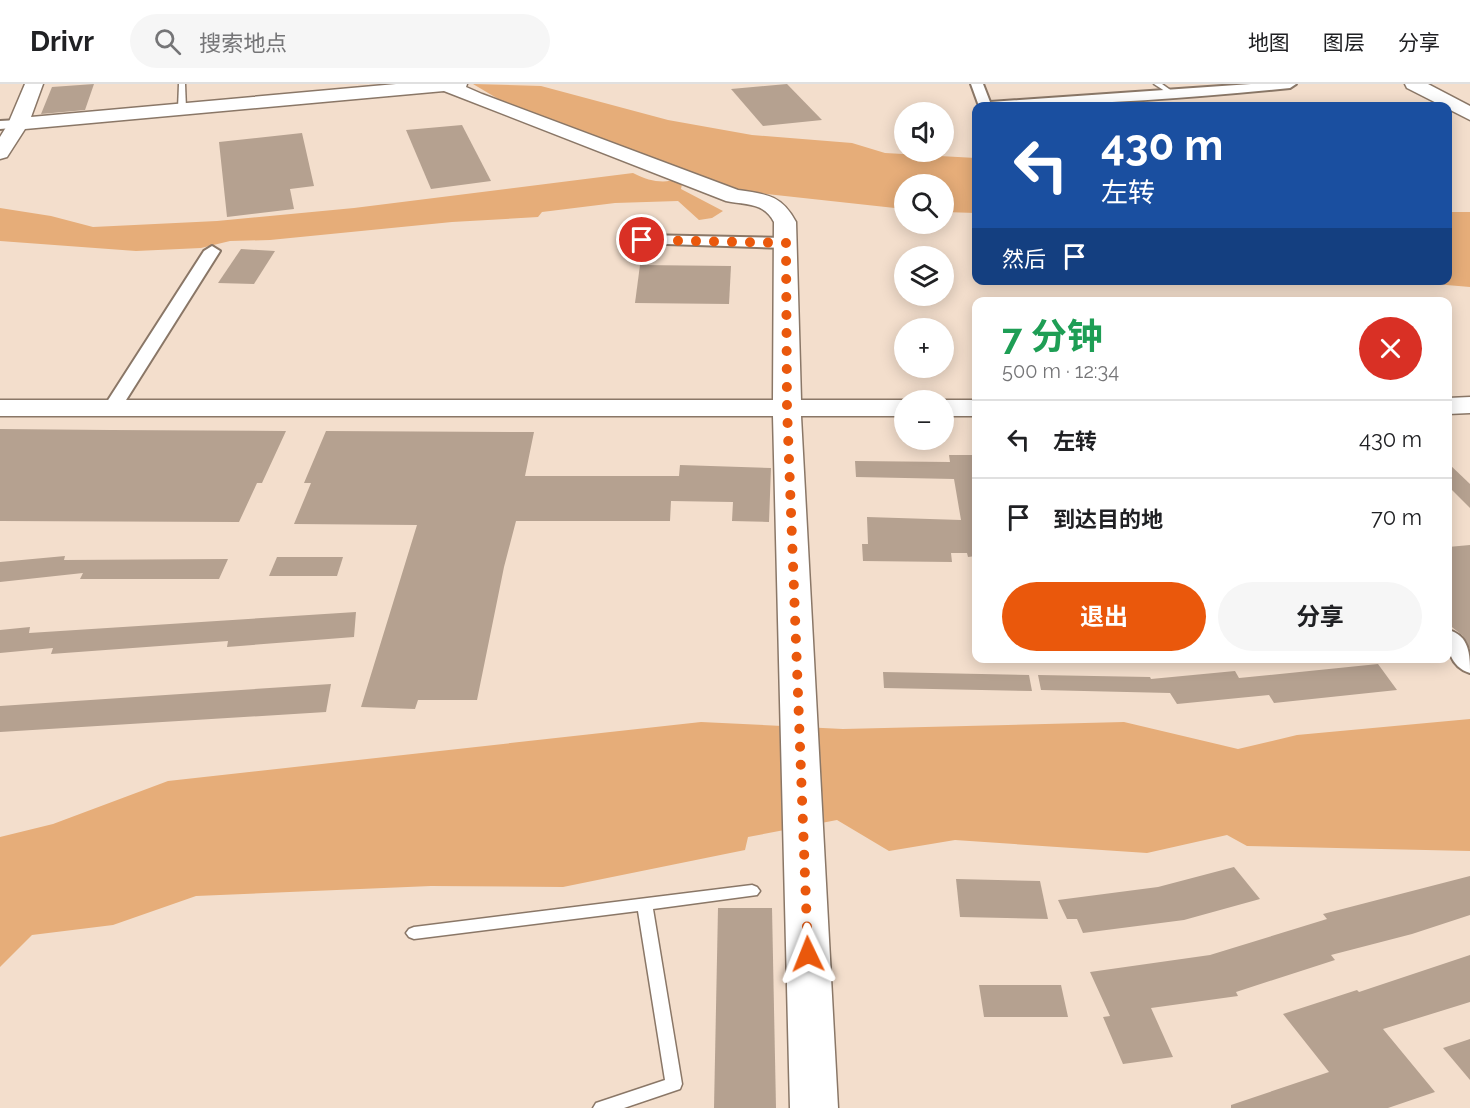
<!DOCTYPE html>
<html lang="zh">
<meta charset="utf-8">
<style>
:root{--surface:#fff;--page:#f6f6f6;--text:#202124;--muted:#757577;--line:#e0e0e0;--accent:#ea580c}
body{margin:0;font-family:Raleway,"Noto Sans SC",sans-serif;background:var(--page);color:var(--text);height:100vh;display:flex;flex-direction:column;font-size:22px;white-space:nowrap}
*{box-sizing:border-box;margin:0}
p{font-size:20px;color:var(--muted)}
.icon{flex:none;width:33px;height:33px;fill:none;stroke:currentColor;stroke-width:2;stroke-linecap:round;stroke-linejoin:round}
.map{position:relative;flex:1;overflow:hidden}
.sheet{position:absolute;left:972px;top:213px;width:480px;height:366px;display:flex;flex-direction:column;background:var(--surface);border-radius:12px;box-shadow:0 3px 15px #0003}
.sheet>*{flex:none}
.guide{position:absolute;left:972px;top:18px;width:480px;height:183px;border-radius:12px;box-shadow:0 3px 15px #0003;background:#1a4fa0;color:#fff;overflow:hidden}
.controls{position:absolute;left:894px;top:18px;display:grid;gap:12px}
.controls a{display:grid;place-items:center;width:60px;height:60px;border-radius:50%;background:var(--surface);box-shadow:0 3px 15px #0003;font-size:30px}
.pin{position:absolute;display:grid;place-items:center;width:51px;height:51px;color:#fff;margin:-26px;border:3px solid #fff;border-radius:50%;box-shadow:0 2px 6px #0007}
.me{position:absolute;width:66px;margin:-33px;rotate:358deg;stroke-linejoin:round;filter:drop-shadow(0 0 4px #0008)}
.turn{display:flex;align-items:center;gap:21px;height:126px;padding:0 30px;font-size:27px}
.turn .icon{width:78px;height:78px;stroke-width:2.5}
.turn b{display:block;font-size:42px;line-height:51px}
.then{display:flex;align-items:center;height:57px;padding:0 30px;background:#0003;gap:12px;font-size:22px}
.round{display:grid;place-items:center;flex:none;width:63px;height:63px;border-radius:32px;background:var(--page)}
.summary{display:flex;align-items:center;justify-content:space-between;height:102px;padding:0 30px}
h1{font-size:36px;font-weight:700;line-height:45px;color:#1e9e55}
.action{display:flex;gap:12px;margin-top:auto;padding:12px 30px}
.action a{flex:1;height:69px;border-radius:36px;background:var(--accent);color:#fff;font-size:24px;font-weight:700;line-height:69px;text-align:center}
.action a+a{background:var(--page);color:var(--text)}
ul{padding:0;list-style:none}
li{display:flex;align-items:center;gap:18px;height:78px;padding:0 30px;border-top:2px solid var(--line)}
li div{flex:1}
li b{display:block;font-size:22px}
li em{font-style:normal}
header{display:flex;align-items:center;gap:36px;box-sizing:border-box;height:84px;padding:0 30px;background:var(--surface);border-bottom:2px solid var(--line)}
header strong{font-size:28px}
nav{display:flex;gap:33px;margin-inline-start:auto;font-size:21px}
.search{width:420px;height:54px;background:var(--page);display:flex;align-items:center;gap:15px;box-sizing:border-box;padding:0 21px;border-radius:33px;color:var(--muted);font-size:22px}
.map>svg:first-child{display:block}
</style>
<header>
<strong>Drivr</strong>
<div class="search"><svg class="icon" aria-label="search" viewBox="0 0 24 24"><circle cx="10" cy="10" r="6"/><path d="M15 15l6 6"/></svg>搜索地点</div>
<nav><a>地图</a><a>图层</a><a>分享</a></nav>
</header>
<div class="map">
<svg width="1470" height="1024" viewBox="0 0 1470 1024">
<rect width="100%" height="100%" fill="#f3decc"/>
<g fill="#e6ad79">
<path d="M473,0L541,2L668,36L752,51L852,59L885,69L976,74V129L944,128V100H904V125L738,107L696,94L682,100L681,105L723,127L712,134L699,136L678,117L615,119L542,128L538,133L452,138L270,156L230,157L201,164L136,167L0,157V124L51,132L93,143L217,137L354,124L633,89C656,101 671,99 695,90L500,16Z"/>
<polygon points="1448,128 1470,128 1470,203 1400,197 1448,196"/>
<polygon points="1470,635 1470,767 1247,762 1227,751 1147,769 955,756 889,767 837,736 748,753 745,766 563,803 431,802 196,812 113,841 32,851 0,883 0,753 53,740 168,697 701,638 843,645 1124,638 1238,665 1297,651"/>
</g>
<g fill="#b5a190">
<polygon points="94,0 85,26 41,30 52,3"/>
<polygon points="787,0 822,36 763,42 731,5"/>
<polygon points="462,41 491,97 431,105 406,46"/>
<polygon points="302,49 314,102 290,105 294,125 227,133 219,58"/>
<polygon points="241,165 275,167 254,200 218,199"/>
<polygon points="640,181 731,182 729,220 635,219"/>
<polygon points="0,345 110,346 286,347 262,399 257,399 239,438 0,437"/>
<polygon points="326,347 534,348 525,392 679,392 680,381 771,384 769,438 732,437 733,418 671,417 670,437 516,437 504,483 477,616 418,616 415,625 361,623 417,441 294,440 311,399 304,399"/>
<polygon points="949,371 976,371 976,472 968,473 967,469 951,469 952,478 863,477 862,460 868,460 867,433 961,436 954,395 856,393 855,377 950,378"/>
<polygon points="1448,379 1470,400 1470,424 1448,402"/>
<polygon points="1470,461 1470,565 1462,551 1448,540 1448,463"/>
<polygon points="65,472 64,476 228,475 219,495 80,495 83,489 0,498 0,478"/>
<polygon points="277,473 343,473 337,492 269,492"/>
<polygon points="356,528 354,553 227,563 228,557 51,570 53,564 0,569 0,546 30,543 29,549"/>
<polygon points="1378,580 1397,606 1274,619 1269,611 1177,620 1170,609 1041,606 1038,591 1150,593 1151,595 1235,587 1239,594"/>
<polygon points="883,588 1029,591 1032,607 884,604"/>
<polygon points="331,600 326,628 0,648 0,622"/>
<polygon points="1234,783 1260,815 1184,836 1083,849 1077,835 1067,835 1058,816 1158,803"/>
<polygon points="1470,792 1470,831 1412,850 1331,871 1335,876 1236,908 1238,912 1151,924 1173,973 1123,980 1103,933 1110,932 1090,888 1210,871 1327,835 1323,830"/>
<polygon points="956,795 1040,797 1048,835 960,833"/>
<polygon points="718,824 772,824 776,1024 714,1024"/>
<polygon points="1470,871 1470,918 1383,945 1435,1008 1388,1024 1231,1024 1231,1021 1329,988 1283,930 1357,906 1359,908"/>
<polygon points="979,901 1061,901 1068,933 984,933"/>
<polygon points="1470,955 1470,996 1443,964"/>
</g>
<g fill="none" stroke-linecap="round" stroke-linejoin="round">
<defs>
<g id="lane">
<polygon points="179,0 185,0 186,25 182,27 178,25"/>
<polygon points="1154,0 1162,0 1176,10 1171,11"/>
<polygon points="752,801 757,803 760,807 757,811 653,825 682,1000 680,1005 624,1024 593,1024 596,1019 665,996 638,827 414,855 409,853 406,849 409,845 414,843"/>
</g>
<g id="street">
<path d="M971,0H983L990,18L1251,0H1296L1290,4C1187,14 1083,22 979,22Z"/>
<polygon points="18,36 25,40 23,43 0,45 0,37"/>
<polygon points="642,151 786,154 794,159 786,164 636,159 634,156"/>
<polygon points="212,162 220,167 121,324 119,328 105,328 103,324 204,167"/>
<path d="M1448,546C1469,551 1470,570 1470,589C1450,583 1446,563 1448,546Z"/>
</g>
<g id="secondary">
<path d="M25,0H43L31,33L396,0H467L466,3L482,10L738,106C766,110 782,111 796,138L801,316H907H904V332H801L838,1024H790L773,332H0V316H773L774,138C764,118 745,121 726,117L444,7L25,45L7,73L0,75V53L8,40Z"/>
<polygon points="1405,0 1428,0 1470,22 1470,36 1407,4"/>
<polygon points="1470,313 1470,329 1448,330 1448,314"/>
<polygon points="941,316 976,316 976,332 944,332 944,316"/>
</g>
</defs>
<use href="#lane" stroke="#8a7767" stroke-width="3"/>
<use href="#street" stroke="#8a7767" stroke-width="4"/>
<use href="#secondary" stroke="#8a7767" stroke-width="3"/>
<use href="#lane" fill="#fff" fill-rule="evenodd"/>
<use href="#street" fill="#fff" fill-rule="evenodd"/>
<use href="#secondary" fill="#fff" fill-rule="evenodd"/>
</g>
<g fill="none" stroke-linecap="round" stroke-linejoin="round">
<polyline stroke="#ea580c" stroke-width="10" stroke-dasharray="0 18" points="642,156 786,159 787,324 808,870"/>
</g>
</svg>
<div class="controls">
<a><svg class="icon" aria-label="sound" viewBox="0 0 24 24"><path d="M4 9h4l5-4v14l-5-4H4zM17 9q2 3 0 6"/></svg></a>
<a><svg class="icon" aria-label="search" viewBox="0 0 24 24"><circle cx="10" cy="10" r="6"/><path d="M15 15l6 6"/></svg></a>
<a><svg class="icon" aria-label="layers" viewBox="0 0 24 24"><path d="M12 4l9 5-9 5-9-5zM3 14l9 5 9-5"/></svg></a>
<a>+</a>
<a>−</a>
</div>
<div class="pin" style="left:642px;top:156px;background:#d93025"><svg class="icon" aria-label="arrive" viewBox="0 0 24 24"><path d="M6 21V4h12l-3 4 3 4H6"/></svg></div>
<svg class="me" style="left:808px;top:870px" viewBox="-20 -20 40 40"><path d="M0-17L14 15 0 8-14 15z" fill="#ea580c" stroke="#fff" stroke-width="4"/></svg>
<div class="guide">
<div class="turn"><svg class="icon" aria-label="left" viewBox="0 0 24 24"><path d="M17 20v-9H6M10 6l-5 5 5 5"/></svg><div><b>430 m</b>左转</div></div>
<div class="then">然后<svg class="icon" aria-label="arrive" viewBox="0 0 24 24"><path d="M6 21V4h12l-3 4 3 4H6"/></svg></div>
</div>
<section class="sheet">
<div class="summary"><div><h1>7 分钟</h1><p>500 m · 12:34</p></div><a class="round" style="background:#d93025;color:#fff"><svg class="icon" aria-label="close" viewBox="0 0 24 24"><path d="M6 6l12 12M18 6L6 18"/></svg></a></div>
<ul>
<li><svg class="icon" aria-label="left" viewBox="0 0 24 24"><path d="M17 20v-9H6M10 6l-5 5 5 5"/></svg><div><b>左转</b></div><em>430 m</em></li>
<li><svg class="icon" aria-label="arrive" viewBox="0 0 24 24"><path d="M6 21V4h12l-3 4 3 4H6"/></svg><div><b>到达目的地</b></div><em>70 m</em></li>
</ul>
<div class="action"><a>退出</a><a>分享</a></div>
</section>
</div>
